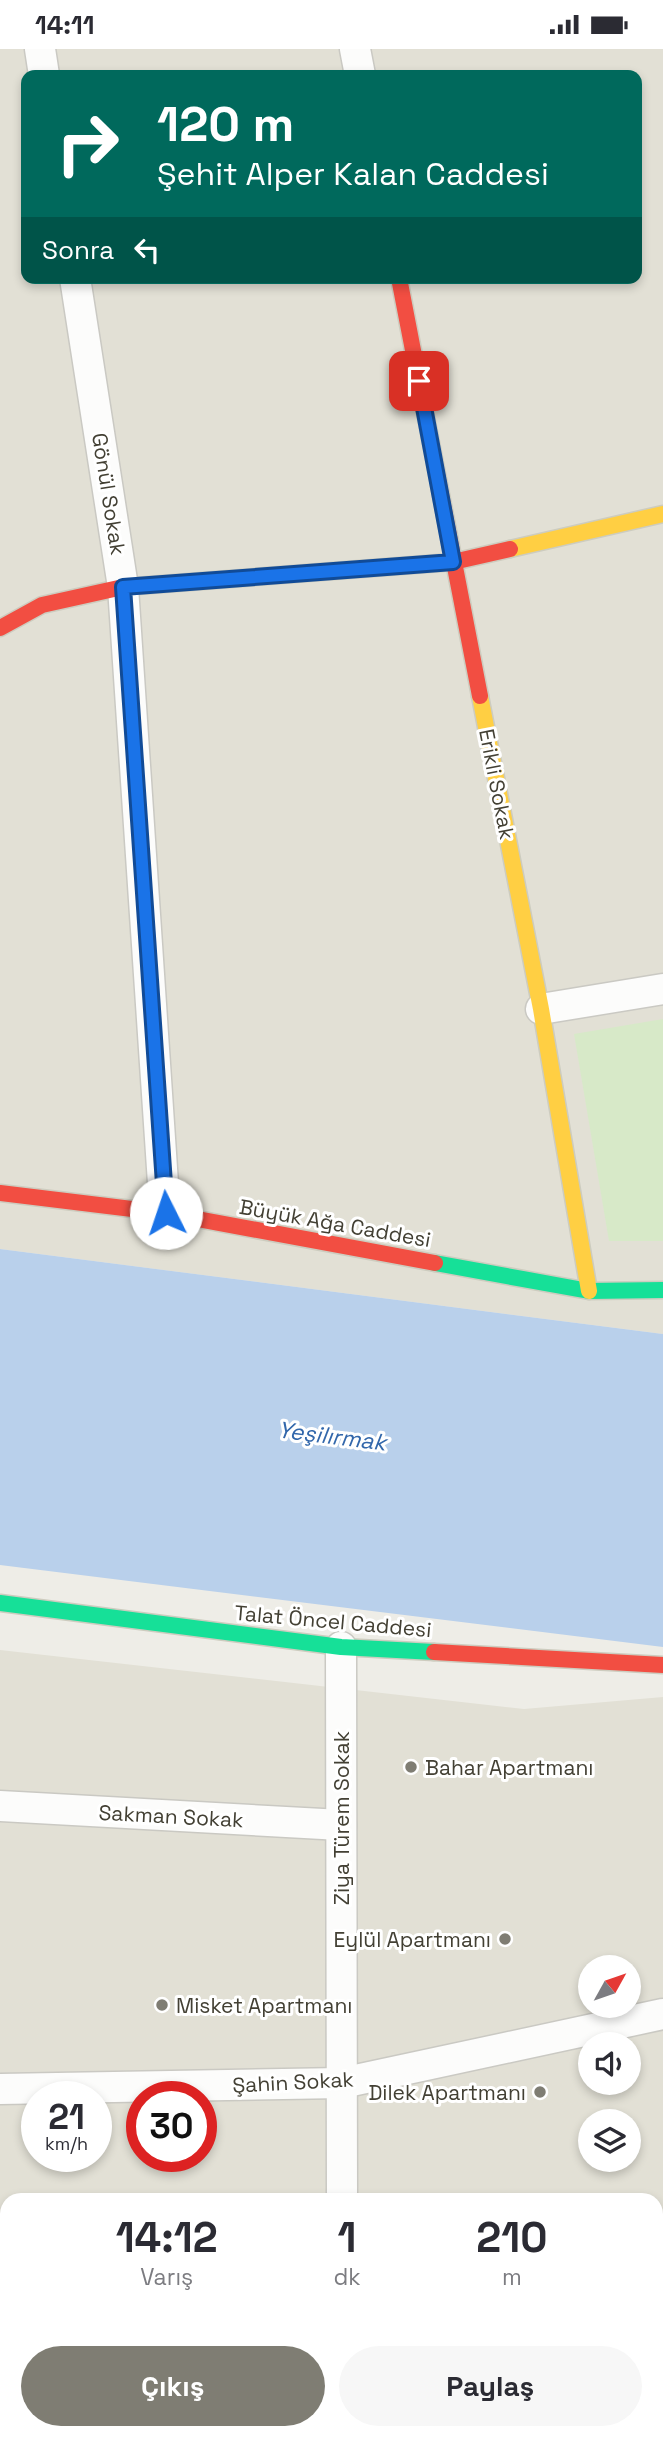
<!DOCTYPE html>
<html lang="tr">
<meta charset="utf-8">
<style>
:root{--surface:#fff;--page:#f7f7f7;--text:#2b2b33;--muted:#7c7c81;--accent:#7f7d73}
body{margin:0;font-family:"Space Grotesk",sans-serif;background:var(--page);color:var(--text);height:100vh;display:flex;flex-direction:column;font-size:26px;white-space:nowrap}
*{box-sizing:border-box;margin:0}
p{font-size:23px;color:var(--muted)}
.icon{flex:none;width:38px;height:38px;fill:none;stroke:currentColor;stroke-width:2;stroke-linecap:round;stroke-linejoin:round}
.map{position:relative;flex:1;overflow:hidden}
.drawer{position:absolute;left:0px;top:2144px;width:663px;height:247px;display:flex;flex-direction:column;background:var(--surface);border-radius:21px 21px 0 0;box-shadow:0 4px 10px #0003}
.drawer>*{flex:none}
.guide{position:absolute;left:21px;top:21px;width:621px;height:214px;border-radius:14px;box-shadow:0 4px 10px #0003;background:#00695c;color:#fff;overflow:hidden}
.needle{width:46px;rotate:50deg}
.controls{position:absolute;left:578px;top:1906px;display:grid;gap:14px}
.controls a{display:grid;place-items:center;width:63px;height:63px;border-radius:50%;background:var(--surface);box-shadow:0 4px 10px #0003;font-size:35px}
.speed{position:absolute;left:21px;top:2032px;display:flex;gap:14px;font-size:35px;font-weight:700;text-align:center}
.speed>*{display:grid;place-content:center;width:91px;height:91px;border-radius:50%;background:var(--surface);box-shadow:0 4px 10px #0003;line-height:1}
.speed small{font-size:18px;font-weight:400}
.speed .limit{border:10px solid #d22;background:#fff;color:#111}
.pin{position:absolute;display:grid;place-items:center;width:60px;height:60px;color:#fff;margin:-30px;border-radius:14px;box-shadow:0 4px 10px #0006}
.me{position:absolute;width:77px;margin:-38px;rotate:356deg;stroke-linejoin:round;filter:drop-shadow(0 0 5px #0008)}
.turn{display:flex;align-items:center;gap:24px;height:147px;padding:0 21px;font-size:32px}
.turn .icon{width:91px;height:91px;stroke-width:2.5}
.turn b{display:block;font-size:49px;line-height:60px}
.then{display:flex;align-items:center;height:66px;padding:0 21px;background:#0003;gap:14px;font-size:26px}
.eta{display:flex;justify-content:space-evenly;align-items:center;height:119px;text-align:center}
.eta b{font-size:42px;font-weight:600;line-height:49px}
.action{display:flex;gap:14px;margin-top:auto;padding:14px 21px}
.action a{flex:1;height:80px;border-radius:42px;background:var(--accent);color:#fff;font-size:28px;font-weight:600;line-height:80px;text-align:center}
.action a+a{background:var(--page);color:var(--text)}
.status{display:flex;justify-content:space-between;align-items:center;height:49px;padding:0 35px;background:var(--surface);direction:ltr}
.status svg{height:19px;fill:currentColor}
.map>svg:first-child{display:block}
</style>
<div class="status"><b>14:11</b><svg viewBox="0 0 49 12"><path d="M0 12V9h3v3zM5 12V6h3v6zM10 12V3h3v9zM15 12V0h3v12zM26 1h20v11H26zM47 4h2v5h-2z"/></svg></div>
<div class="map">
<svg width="663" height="2389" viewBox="0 0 663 2389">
<rect width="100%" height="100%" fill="#eeede7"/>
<g fill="#e2e0d5" fill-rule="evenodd">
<path d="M0,0H663V1285L0,1200ZM26,26H637V229H26Z"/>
<path d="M0,1601L524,1660L663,1648V2389H0ZM590,1918H628V1956H590ZM590,1995H628V2034H590ZM37,2048H96V2107H37ZM142,2048H201V2107H142ZM590,2072H628V2110H590ZM7,2151H656V2384H7Z"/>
</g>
<polygon fill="#d7e9c8" points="663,970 663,1192 609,1192 574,985"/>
<polygon fill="#b9d0eb" points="0,1200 663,1285 663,1598 0,1516"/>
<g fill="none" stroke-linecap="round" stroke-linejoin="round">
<defs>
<polyline id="lane" points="622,2384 623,2389"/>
<g id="street">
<polyline points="40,0 44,26"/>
<polyline points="355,0 360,26"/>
<polyline points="75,229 123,538 165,1164"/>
<polyline points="541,960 663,940"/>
<polyline points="341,1598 342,2151"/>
<polyline points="0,1757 341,1776"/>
<polyline points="0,2040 342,2034 663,1965"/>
<polyline points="358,2384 359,2389"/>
</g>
<g id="fast">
<polyline points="435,1214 589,1242 663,1241"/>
<polyline points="0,1554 341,1598 434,1603"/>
<polyline points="656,2273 663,2272"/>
<polyline points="0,2327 7,2326"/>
</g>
<g id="slow">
<polyline points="510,500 663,465"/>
<polyline points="480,647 541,960 589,1242"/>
</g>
<g id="jam">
<polyline points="399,229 480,647"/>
<polyline points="0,579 42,556 123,538 453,513 510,500"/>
<polyline points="0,1144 165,1164 435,1214"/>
<polyline points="434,1603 663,1616"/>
<polyline points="656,2222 663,2221"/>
<polyline points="0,2377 7,2376"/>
</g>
</defs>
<use href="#lane" stroke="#cac9c3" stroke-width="19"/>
<use href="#street" stroke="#cac9c3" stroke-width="33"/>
<use href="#fast" stroke="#cdccbf" stroke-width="19"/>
<use href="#slow" stroke="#cdccbf" stroke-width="19"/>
<use href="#jam" stroke="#cdccbf" stroke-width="19"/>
<use href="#lane" stroke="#fcfcfb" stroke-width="16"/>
<use href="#street" stroke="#fcfcfb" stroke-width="30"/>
<use href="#fast" stroke="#16e098" stroke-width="16"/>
<use href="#slow" stroke="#ffcf43" stroke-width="16"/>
<use href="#jam" stroke="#f24e42" stroke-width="16"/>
</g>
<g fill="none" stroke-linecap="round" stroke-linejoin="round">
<defs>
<polyline id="route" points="166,1164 123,538 453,513 419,332"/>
</defs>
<use href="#route" stroke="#114b97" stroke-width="18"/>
<use href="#route" stroke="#1a73e8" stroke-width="12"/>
</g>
<g fill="#7f7d73" stroke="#fff" stroke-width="2.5">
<circle cx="411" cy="1718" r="7"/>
<circle cx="505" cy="1890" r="7"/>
<circle cx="162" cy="1956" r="7"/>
<circle cx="540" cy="2043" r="7"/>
</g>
<g text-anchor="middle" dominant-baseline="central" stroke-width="6" stroke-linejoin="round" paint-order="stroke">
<g font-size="21" fill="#434034" stroke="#fff">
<text transform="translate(109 445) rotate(81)">Gönül Sokak</text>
<text transform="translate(497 735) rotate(79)">Erikli Sokak</text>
<text transform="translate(335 1174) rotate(10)">Büyük Ağa Caddesi</text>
<text transform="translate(333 1572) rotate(5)">Talat Öncel Caddesi</text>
<text transform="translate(171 1767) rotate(3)">Sakman Sokak</text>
<text transform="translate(341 1769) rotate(-90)">Ziya Türem Sokak</text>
<text transform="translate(293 2033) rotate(-3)">Şahin Sokak</text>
</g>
<g font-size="21" fill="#434034" stroke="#fff" text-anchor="start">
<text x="425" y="1718">Bahar Apartmanı</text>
<text x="491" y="1890" text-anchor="end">Eylül Apartmanı</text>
<text x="176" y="1956">Misket Apartmanı</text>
<text x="526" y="2043" text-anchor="end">Dilek Apartmanı</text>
</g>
<g font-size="23" font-style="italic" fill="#3267ab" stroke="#fff">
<text transform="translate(332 1387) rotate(7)">Yeşilırmak</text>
</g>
</g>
</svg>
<div class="controls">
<a><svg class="needle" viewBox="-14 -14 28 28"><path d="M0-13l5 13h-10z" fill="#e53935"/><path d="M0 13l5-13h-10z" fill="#7c7c81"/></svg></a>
<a><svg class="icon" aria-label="sound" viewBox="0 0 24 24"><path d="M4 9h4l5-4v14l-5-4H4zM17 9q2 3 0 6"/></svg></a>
<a><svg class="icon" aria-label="layers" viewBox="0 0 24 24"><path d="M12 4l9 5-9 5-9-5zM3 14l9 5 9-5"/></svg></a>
</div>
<div class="speed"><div>21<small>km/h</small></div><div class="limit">30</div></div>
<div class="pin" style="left:419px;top:332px;background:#d93025"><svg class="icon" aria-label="arrive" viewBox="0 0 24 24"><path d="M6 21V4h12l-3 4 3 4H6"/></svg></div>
<svg class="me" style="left:166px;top:1164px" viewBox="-20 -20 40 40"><circle r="19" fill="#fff"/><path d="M0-13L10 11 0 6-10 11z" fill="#1a73e8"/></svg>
<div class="guide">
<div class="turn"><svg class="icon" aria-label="right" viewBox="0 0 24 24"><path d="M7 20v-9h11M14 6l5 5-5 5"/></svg><div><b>120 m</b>Şehit Alper Kalan Caddesi</div></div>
<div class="then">Sonra<svg class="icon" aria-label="left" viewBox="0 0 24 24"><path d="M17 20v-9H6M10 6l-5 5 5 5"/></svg></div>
</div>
<section class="drawer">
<div class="eta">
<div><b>14:12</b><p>Varış</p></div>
<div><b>1</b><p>dk</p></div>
<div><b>210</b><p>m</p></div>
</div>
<div class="action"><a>Çıkış</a><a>Paylaş</a></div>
</section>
</div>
